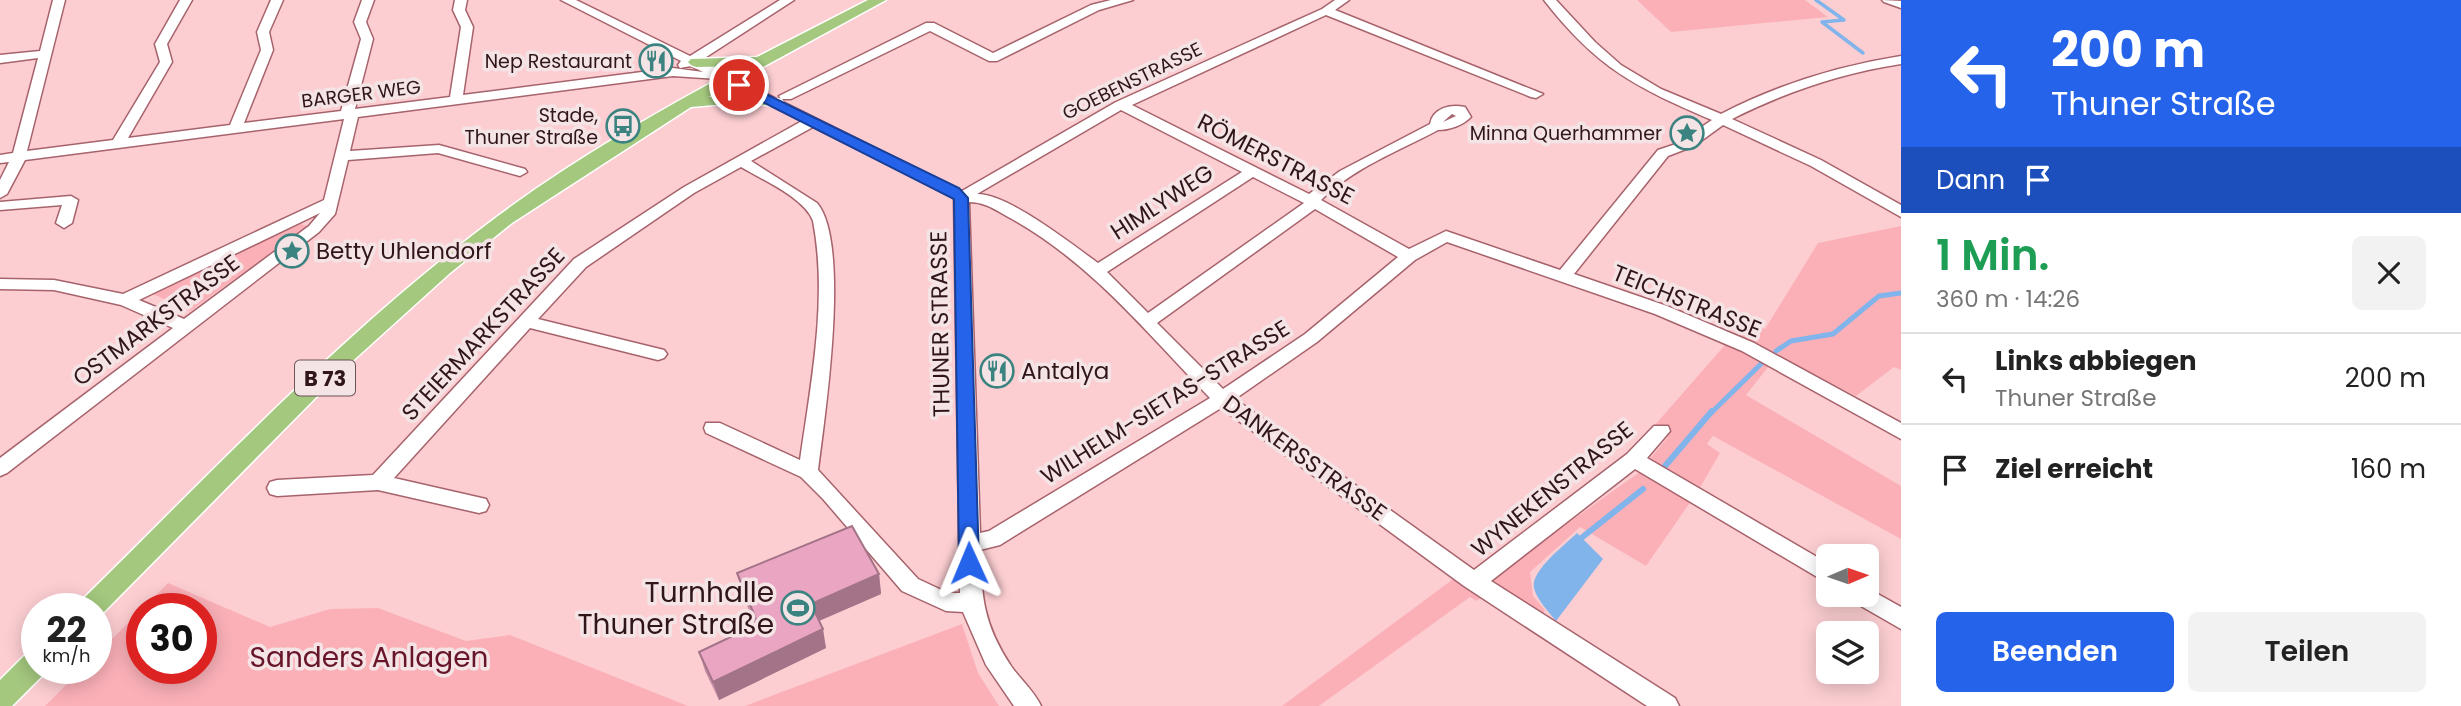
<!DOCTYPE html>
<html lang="de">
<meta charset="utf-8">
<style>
:root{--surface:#fff;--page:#f2f2f2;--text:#222;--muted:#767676;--line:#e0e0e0;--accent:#2563eb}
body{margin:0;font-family:Poppins,sans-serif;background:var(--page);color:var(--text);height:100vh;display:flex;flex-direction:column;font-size:26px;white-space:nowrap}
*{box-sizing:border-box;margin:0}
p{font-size:23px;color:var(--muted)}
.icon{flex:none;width:38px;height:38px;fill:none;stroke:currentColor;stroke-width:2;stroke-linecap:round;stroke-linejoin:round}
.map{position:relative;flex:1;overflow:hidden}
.panel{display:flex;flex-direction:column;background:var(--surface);width:560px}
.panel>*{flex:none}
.top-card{background:#2563eb;color:#fff;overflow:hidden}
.needle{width:46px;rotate:88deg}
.controls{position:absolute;left:1816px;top:544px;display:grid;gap:14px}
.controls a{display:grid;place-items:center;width:63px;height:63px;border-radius:10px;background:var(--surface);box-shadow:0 4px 18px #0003;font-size:35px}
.speed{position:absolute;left:21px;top:593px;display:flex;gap:14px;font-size:35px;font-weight:700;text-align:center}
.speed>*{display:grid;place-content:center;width:91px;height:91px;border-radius:50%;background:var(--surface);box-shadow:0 4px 18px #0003;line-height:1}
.speed small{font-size:18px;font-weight:400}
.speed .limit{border:10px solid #d22;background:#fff;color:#111}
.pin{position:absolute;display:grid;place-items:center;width:60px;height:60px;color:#fff;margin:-30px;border:4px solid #fff;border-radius:50%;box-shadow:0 2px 7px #0007}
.me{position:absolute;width:77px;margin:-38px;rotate:359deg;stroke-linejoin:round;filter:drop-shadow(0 0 5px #0008)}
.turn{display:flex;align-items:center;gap:24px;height:147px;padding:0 35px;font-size:32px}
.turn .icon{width:91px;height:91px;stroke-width:2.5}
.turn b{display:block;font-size:49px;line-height:60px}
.then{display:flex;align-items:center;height:66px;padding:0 35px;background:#0003;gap:14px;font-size:26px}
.round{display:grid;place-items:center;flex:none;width:74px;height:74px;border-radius:10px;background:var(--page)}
.overview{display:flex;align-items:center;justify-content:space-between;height:119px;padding:0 35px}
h1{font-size:42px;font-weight:600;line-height:52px;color:#1e9e55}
.button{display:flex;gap:14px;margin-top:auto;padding:14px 35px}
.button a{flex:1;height:80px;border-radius:10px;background:var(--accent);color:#fff;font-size:28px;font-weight:600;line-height:80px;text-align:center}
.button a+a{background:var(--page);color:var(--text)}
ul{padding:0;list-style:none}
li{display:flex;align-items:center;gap:21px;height:91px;padding:0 35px;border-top:2px solid var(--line)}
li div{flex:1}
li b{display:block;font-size:26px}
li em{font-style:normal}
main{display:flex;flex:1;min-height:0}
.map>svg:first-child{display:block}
</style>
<main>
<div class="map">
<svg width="1901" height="706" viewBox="0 0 1901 706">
<rect width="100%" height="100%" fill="#fcced2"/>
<g fill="#fbb0b8">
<polygon points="1637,0 1805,0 1828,17 1671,32"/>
<polygon points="301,224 308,226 190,311 153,294 287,227"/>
<polygon points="1901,226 1901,370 1894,367 1856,396 1788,361 1769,366 1746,395 1901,486 1901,539 1713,436 1707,444 1720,453 1698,491 1646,566 1580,527 1530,572 1533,596 1545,610 1542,617 1494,586 1477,601 1470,597 1319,706 1282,706 1456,577 1499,572 1637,474 1668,437 1654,426 1746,321 1765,329 1818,243"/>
<polygon points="168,583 270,627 330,609 378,608 466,641 510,635 688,706 45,706 82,669 96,668 96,655 142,609 142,668 201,668 201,609 142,609"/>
<polygon points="962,624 978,673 999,706 745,706"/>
</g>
<path fill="#82b4ec" d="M1577,533L1603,559L1556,621C1548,611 1537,600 1534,588C1530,571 1565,545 1577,533Z"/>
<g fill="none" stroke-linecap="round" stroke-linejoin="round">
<polyline stroke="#82b4ec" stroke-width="3.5" points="1816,0 1844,20 1822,22 1863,53"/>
<g stroke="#82b4ec" stroke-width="5">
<polyline points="1776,351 1791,341 1833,334 1879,296 1901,293"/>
<polyline points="1711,413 1765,360"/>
</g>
<g stroke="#82b4ec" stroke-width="6">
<polyline points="1665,466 1712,411"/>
<polyline points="1580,539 1643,489"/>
</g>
<defs>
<g id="minor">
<path d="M53,0H65L27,151L113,140L160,62L155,44L180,0H192L167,44L172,62L128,138L230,125L261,50L257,32L271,0H283L269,32L273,50L244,123L341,111L361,39L354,22L362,0H374L366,22L373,39L355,109L450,97L461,27L453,10L455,0H467L465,10L473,27L463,95L673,68L703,72L691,66L680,68L678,65L681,61L561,0H576L690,56L780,0H794L700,61L962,191L1116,102L1322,9L1335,0H1349L1335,10L1543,94L1536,98L1531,97L1326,15L1132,105L1309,194L1340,171L1430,124C1433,108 1450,104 1465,107L1471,117C1463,125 1450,130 1438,130C1399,151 1353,168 1321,200L1409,249L1446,231L1560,270L1658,150L1676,144L1712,120C1635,87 1597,68 1544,0H1556L1595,42L1621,65L1661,89L1721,114C1777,85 1838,66 1901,56V64C1841,73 1786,92 1732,119L1821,160L1901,205V217L1811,166L1723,125L1694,146L1668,156L1574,274L1667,306L1754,343L1901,423V439L1742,351L1655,314L1447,242L1415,260L1317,342L1235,399L1474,570L1627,454L1654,426H1668L1670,431L1647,458L1829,564V584L1635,469L1491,581L1675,698L1679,706H1647L1464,586L1221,408L1000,545L980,550C982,599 983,623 1011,666C1020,679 1034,691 1041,706H1014L986,665L963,612L946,611L902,591L823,499L801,477L706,433L704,428L706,423H720L800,460C811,383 828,298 813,221C805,198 761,179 741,167L694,193L586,267L538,319L664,350L667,354L664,358L658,360L530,328L394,478L486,499L489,505L486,511L479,513L378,490L277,496L270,494L267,488L270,482L277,480L373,475L574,259L684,187L802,121L718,79L673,76L358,117L350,151L439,145L525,169L527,172L520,176L438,153L348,160L335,214L319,232L7,473L0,476V458L173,328L121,305L54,290L0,289V279L54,280L123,294L324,200L344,119L25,160L7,194L0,198V180L9,162L0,163V155L13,153L38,58L0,63V55L40,51ZM1121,110L1242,172L1098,263C1071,244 1009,194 977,194ZM1452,114L1456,116L1443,122L1444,121ZM813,127L949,194L954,199L960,593H948L918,579L818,470C825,415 851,243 817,203L751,161ZM1253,177L1304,203L1148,313L1107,272ZM969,202C986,202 997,211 1012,219C1091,263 1148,334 1210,398L989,531L980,533ZM1315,209L1398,257L1305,334L1223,389L1157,323ZM320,213L309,226L184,319L139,300Z"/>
<polygon points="1111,0 1133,0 1099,10 997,61 989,61 930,31 791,99 781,99 779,96 926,23 934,23 993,53 1091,5"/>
<polygon points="1882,0 1901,1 1901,8 1884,2"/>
<polygon points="71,196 78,200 72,223 64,228 56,223 62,205 0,210 0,202"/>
<polygon points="1867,588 1901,607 1901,629 1854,602 1851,595 1867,595"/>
</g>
<g id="major">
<path d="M868,0H886L708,97L737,93L781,100L783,103L781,106L737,103L691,107L512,223L450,273L346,367L99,617L96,618V609H77L81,601C215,469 346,329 498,216C574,159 659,111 742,66L696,67L691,65L688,62L691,59L757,57Z"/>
<polygon points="37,650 37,668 48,668 47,671 12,706 0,706 0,680 27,653"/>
</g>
</defs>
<use href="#minor" stroke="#a7636c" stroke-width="3"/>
<use href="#major" stroke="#fff" stroke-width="3"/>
<use href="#minor" fill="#fff" fill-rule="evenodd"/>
<use href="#major" fill="#a4c87e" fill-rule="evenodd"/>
</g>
<polygon fill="#c88ea7" points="737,573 879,574 881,594 819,621 826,648 719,700 705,671 699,652 755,625 742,593"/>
<g fill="#a37488">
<polygon points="879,574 881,594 814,623 811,604"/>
<polygon points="823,629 826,648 719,700 713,682"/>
</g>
<polygon fill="#e9a5c2" stroke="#a37488" stroke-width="2" points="852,526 879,574 811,604 823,629 713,682 699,652 758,624 737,573"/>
<polygon fill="#2563eb" stroke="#184099" stroke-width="2" points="735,83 743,83 959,188 968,198 979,563 976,568 969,571 962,568 959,563 954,199 735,88"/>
<defs>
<symbol id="restaurant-ring" viewBox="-11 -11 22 22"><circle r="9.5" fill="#f4e4e5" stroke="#3b8380" stroke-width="1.5"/><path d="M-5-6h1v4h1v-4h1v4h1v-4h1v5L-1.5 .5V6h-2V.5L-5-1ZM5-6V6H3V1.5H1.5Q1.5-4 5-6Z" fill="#3b8380"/></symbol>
<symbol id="bus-ring" viewBox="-11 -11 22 22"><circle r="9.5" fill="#f4e4e5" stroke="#3b8380" stroke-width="1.5"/><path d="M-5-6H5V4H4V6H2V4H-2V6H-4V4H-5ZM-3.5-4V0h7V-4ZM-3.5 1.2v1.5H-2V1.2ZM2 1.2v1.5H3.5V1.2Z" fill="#3b8380"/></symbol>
<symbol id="sight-ring" viewBox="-11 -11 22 22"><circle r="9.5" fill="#f4e4e5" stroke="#3b8380" stroke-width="1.5"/><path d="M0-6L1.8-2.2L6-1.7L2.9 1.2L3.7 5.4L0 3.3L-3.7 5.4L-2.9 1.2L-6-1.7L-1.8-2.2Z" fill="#3b8380"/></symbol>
<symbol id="stadium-ring" viewBox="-11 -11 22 22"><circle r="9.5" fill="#f4e4e5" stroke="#3b8380" stroke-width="1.5"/><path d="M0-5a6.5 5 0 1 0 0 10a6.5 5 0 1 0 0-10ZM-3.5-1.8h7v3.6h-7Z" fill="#3b8380"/></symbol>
</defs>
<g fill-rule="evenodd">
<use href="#restaurant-ring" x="637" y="42" width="38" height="38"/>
<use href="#bus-ring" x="604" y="107" width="38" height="38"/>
<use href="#sight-ring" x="1668" y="114" width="38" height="38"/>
<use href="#sight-ring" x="273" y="232" width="38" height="38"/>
<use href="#restaurant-ring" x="978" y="352" width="38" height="38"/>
<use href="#stadium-ring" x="779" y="589" width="38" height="38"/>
</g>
<g text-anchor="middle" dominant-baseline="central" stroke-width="7" stroke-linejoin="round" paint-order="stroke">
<g font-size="19" fill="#301519" stroke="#f4e4e5" text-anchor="end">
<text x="632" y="61">Nep Restaurant</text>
<text x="598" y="115">Stade,<tspan x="598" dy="22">Thuner Straße</tspan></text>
<text x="1662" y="133">Minna Querhammer</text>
</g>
<g font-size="19" fill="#301519" stroke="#f4e4e5">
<text transform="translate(1132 81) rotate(-26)">GOEBENSTRASSE</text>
<text transform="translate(361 94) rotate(-7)">BARGER WEG</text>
</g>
<rect fill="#f4e4e5" stroke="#6b5356" stroke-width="2" x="295" y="360.5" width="60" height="35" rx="5"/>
<g font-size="21" font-weight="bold" fill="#301519">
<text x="325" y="378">B 73</text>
</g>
<g font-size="23" fill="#301519" stroke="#f4e4e5">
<text transform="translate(1276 159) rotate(27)">RÖMERSTRASSE</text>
<text transform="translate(1162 202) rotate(-33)">HIMLYWEG</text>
<text transform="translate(1687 301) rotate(22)">TEICHSTRASSE</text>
<text transform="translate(156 320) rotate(-37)">OSTMARKSTRASSE</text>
<text transform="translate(940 324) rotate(-91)">THUNER STRASSE</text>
<text transform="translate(483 334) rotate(-47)">STEIERMARKSTRASSE</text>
<text transform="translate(1165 402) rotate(-32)">WILHELM-SIETAS-STRASSE</text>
<text transform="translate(1305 458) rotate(36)">DANKERSSTRASSE</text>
<text transform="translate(1552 489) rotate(-39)">WYNEKENSTRASSE</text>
</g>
<g font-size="23" fill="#301519" stroke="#f4e4e5" text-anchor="start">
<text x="316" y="251">Betty Uhlendorf</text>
<text x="1021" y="371">Antalya</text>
</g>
<g font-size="28" fill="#301519" stroke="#f4e4e5" text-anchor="end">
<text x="774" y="592">Turnhalle<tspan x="774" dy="32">Thuner Straße</tspan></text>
</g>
<g font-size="28" fill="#681529" stroke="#f4e4e5">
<text x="369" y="657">Sanders Anlagen</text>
</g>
</g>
</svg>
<div class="controls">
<a><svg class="needle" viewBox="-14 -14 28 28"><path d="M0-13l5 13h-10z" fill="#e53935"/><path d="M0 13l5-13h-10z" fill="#767676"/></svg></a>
<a><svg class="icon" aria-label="layers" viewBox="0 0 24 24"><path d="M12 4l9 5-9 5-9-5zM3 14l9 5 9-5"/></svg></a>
</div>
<div class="speed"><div>22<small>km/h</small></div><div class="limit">30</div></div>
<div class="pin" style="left:739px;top:85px;background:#d93025"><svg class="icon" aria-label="arrive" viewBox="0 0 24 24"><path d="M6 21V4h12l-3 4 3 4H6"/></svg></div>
<svg class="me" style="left:969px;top:563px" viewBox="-20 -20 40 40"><path d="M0-17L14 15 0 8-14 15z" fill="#2563eb" stroke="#fff" stroke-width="4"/></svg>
</div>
<section class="panel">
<div class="top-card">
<div class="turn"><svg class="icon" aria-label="left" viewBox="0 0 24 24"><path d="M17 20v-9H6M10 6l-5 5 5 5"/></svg><div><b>200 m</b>Thuner Straße</div></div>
<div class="then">Dann<svg class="icon" aria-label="arrive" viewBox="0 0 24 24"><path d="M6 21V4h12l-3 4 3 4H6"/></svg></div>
</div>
<div class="overview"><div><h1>1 Min.</h1><p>360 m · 14:26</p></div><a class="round"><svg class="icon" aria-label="close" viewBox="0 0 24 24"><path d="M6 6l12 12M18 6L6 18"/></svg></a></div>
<ul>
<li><svg class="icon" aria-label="left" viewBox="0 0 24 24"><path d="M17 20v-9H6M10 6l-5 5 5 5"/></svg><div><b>Links abbiegen</b><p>Thuner Straße</p></div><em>200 m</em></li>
<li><svg class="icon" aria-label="arrive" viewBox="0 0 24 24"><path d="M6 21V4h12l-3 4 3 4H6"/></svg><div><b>Ziel erreicht</b></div><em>160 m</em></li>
</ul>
<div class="button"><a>Beenden</a><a>Teilen</a></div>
</section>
</main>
